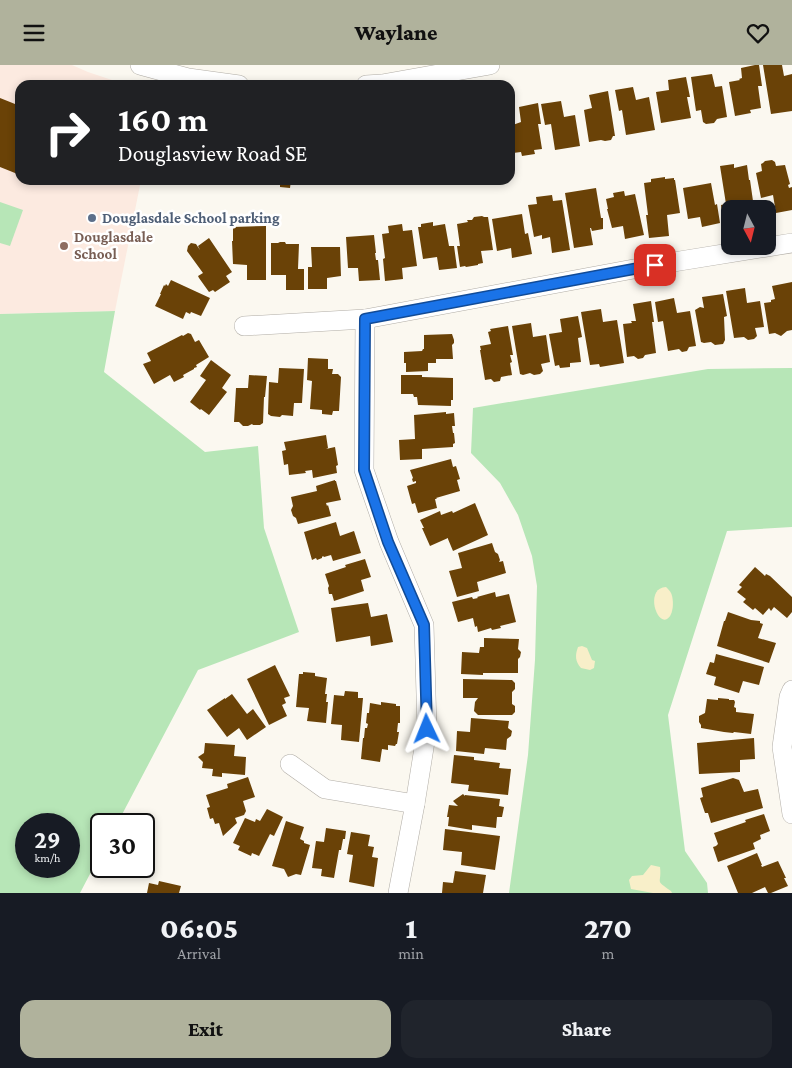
<!DOCTYPE html>
<style>
:root{--surface:#171b24;--page:#20242c;--text:#f1f3f6;--muted:#9ea1a6;--accent:#b0b29c}
body{margin:0;font-family:"Crimson Pro",serif;background:var(--page);color:var(--text);height:100vh;display:flex;flex-direction:column;font-size:19px;white-space:nowrap}
*{box-sizing:border-box;margin:0}
p{font-size:16px;color:var(--muted)}
.icon{flex:none;width:28px;height:28px;fill:none;stroke:currentColor;stroke-width:2;stroke-linecap:round;stroke-linejoin:round}
.map{position:relative;height:828px;overflow:hidden}
.sheet{display:flex;flex-direction:column;background:var(--surface);flex:1}
.sheet>*{flex:none}
.guide{position:absolute;left:15px;top:15px;width:500px;height:105px;border-radius:15px;box-shadow:0 2px 8px #0003;background:#202124;color:#fff;overflow:hidden}
.needle{width:32px;rotate:173deg}
.tools{position:absolute;left:721px;top:135px;display:grid;gap:10px}
.tools a{display:grid;place-items:center;width:55px;height:55px;border-radius:10px;background:var(--surface);box-shadow:0 2px 8px #0003;font-size:25px}
.speed{position:absolute;left:15px;top:748px;display:flex;gap:10px;font-size:25px;font-weight:700;text-align:center}
.speed>*{display:grid;place-content:center;width:65px;height:65px;border-radius:50%;background:var(--surface);box-shadow:0 2px 8px #0003;line-height:1}
.speed small{font-size:12px;font-weight:400}
.speed .limit{border:2px solid #111;border-radius:8px;background:#fff;color:#111}
.pin{position:absolute;display:grid;place-items:center;width:42px;height:42px;color:#fff;margin:-21px;border-radius:10px;box-shadow:0 2px 8px #0006}
.me{position:absolute;width:55px;margin:-28px;rotate:358deg;stroke-linejoin:round;filter:drop-shadow(0 0 4px #0008)}
.turn{display:flex;align-items:center;gap:18px;height:105px;padding:0 20px;font-size:22px}
.turn .icon{width:65px;height:65px;stroke-width:2.5}
.turn b{display:block;font-size:35px;line-height:42px}
.eta{display:flex;justify-content:space-evenly;align-items:center;height:85px;text-align:center}
.eta b{font-size:30px;font-weight:800;line-height:35px}
.cta{display:flex;gap:10px;margin-top:auto;padding:10px 20px}
.cta a{flex:1;height:58px;border-radius:15px;background:var(--accent);color:#111;font-size:20px;font-weight:800;line-height:58px;text-align:center}
.cta a+a{background:var(--page);color:var(--text)}
header{display:flex;justify-content:space-between;align-items:center;height:65px;padding:0 20px;background:var(--accent);color:#111;font-size:22px;font-weight:800}
.map>svg:first-child{display:block}
</style>
<header><svg class="icon" aria-label="menu" viewBox="0 0 24 24"><path d="M4 6h16M4 12h16M4 18h16"/></svg>Waylane<svg class="icon" aria-label="heart" viewBox="0 0 24 24"><path d="M12 20l-8-8c-3-5 5-10 8-4 3-6 11-1 8 4z"/></svg></header>
<div class="map">
<svg width="792" height="828" viewBox="0 0 792 828">
<rect width="100%" height="100%" fill="#fbf8f0"/>
<polygon fill="#fceae0" points="0,0 72,0 88,7 127,20 20,20 20,115 141,115 115,246 0,249"/>
<g fill="#b7e6b7" fill-rule="evenodd">
<polygon points="0,137 23,145 10,181 0,178"/>
<path d="M115,246L104,307L205,387L258,381L264,463L299,567L198,605L117,759H101V788L80,828H0V249ZM26,759H69V801H26Z"/>
<polygon points="792,303 792,462 727,466 668,650 685,786 707,818 708,828 509,828 528,690 535,595 537,521 532,491 518,450 500,418 471,388 473,343 708,304"/>
</g>
<g fill="#f8efc9">
<path d="M666,522C668,524 670,526 671,528C674,534 674,550 667,554C656,560 645,523 666,522Z"/>
<path d="M582,581L587,583L592,595L595,596L594,603L590,605L581,603C575,596 575,590 578,582Z"/>
<path d="M651,800L660,802C662,820 654,814 671,826L672,828H653L631,824L629,815L632,811L643,810Z"/>
</g>
<g fill="#6a4207">
<polygon points="755,0 759,0 762,21 758,21 761,43 750,45 751,48 735,51 729,17 740,15 739,14 742,13 741,3"/>
<polygon points="763,0 782,0 784,11 792,9 792,46 771,49"/>
<polygon points="712,9 715,22 722,21 727,52 717,54 714,58 706,59 703,57 701,45 696,46 691,12"/>
<polygon points="686,12 690,32 687,32 691,53 661,58 656,27 669,25 668,15"/>
<polygon points="633,22 636,35 649,32 655,65 626,70 622,45 619,46 615,25"/>
<polygon points="608,26 615,71 613,71 611,75 605,76 601,75 589,77 584,45 592,43 589,30"/>
<polygon points="0,33 20,41 20,110 0,102"/>
<polygon points="561,36 564,52 575,50 580,81 555,85 551,59 545,60 541,39"/>
<polygon points="538,38 541,59 538,59 542,84 534,85 535,89 522,91 521,87 513,88 510,68 510,61 521,57 519,42"/>
<polygon points="772,95 775,97 776,101 785,100 790,119 788,120 789,123 792,122 792,145 776,148 773,130 761,133 756,108 762,106 761,99 763,98 765,96"/>
<polygon points="734,99 734,103 747,100 749,115 750,115 754,143 730,144 730,159 723,160 721,140 726,139 720,101"/>
<polygon points="665,112 665,114 674,113 674,115 675,115 680,148 667,150 669,171 649,173 646,150 648,150 644,118 651,117 651,114"/>
<polygon points="280,115 291,115 290,123 280,122"/>
<polygon points="306,115 318,115 315,118 310,119"/>
<polygon points="334,115 357,115 354,119 347,119 346,117 334,117"/>
<polygon points="711,118 715,140 717,139 720,158 702,162 700,152 688,154 683,123"/>
<polygon points="596,123 601,153 603,153 603,164 592,166 591,163 590,163 593,180 574,183 565,128"/>
<polygon points="624,126 625,131 635,129 644,170 625,174 623,161 612,163 607,144 608,144 606,134 614,132 613,128"/>
<polygon points="552,130 553,136 562,135 570,185 552,188 550,172 542,174 542,170 534,172 528,140 537,139 536,132"/>
<polygon points="522,149 525,169 528,168 532,189 512,193 511,183 497,186 492,154"/>
<polygon points="482,151 484,152 488,152 493,185 481,186 483,198 478,199 478,200 466,202 465,201 460,202 457,181 460,181 457,159 468,157 467,155 472,155 474,152"/>
<polygon points="433,157 433,161 445,159 449,181 454,181 457,203 439,205 437,192 423,194 418,162 421,162 421,159"/>
<polygon points="402,159 403,166 412,165 417,201 402,203 403,214 385,216 383,194 385,193 382,169 389,168 388,161"/>
<polygon points="266,161 266,215 247,215 247,200 233,199 232,176 233,176 233,162"/>
<polygon points="374,170 376,188 375,188 376,195 378,195 380,215 359,216 358,203 348,203 346,172"/>
<polygon points="209,173 232,207 226,211 230,217 215,227 213,225 209,227 199,213 198,211 203,208 187,186 188,181 191,178 196,179 200,185 198,181"/>
<polygon points="280,177 285,177 286,179 299,179 298,204 304,204 304,225 286,225 286,210 271,210 271,178 278,178"/>
<polygon points="311,182 340,182 341,211 327,213 327,224 308,224 308,202 312,202"/>
<polygon points="171,215 210,233 201,251 191,247 190,249 186,247 183,254 155,241 161,229 160,229 164,220 165,221 166,219 168,221"/>
<polygon points="792,217 792,265 787,266 781,271 775,268 769,269 764,238 771,237 771,235 775,234 772,221"/>
<polygon points="745,223 747,238 760,236 764,262 755,263 757,271 754,274 748,275 744,272 734,273 726,226"/>
<polygon points="723,229 727,251 724,252 725,275 723,279 715,280 711,277 704,278 701,277 695,245 700,242 704,243 702,232"/>
<polygon points="674,233 677,248 690,246 696,281 689,282 687,286 682,287 679,284 668,286 663,256 658,257 655,237"/>
<polygon points="651,236 654,257 652,257 656,288 645,290 643,293 638,294 634,291 627,292 623,259 632,258 631,256 636,256 633,239"/>
<polygon points="601,244 603,257 617,255 624,298 600,302 599,299 590,300 581,247"/>
<polygon points="578,251 582,272 578,273 581,297 570,298 570,302 560,303 559,300 555,301 549,269 562,267 560,254"/>
<polygon points="531,258 533,272 546,270 550,297 541,299 543,306 540,309 534,310 530,308 523,310 520,309 512,261"/>
<polygon points="508,261 513,290 510,290 512,297 510,298 512,310 501,312 500,316 494,317 491,314 485,315 480,285 481,285 480,281 491,279 488,267 491,266 490,264"/>
<polygon points="188,268 191,269 195,277 199,275 209,292 196,300 197,302 194,303 194,304 183,310 184,312 174,317 170,310 154,319 143,299 151,296 147,288 182,270 183,271"/>
<polygon points="452,269 454,275 454,278 452,280 453,294 436,294 436,298 428,298 428,306 406,307 406,298 404,298 404,287 422,286 423,284 424,284 424,270"/>
<polygon points="308,293 328,294 328,304 333,304 332,309 338,309 341,312 339,346 333,346 332,350 322,349 322,345 310,344 312,316 307,315"/>
<polygon points="211,295 231,310 222,323 227,327 209,350 201,344 200,345 190,337 206,315 200,311"/>
<polygon points="279,303 304,304 302,338 294,338 293,351 282,350 280,352 271,351 268,349 269,317 278,318"/>
<polygon points="249,310 267,311 265,332 264,332 263,358 260,360 253,360 252,359 248,361 243,361 239,357 234,357 236,323 248,323"/>
<polygon points="401,310 422,310 422,312 453,313 453,335 451,335 451,341 418,340 417,332 414,332 413,329 401,329"/>
<polygon points="446,347 446,349 454,348 455,361 452,361 453,368 454,368 455,378 453,379 453,382 422,384 422,394 400,395 399,375 415,374 414,350"/>
<polygon points="326,370 328,383 326,384 335,382 338,400 336,401 337,408 313,413 312,405 305,406 306,408 289,410 288,399 284,400 282,386 286,385 284,377"/>
<polygon points="451,394 453,402 456,401 460,414 457,415 460,426 436,433 437,434 435,434 437,443 418,448 415,438 412,439 407,421 416,418 416,416 413,417 412,414 413,413 410,405"/>
<polygon points="335,415 335,416 336,416 341,435 326,438 327,441 328,440 331,451 298,459 296,453 293,451 291,445 293,441 291,432 317,426 316,421"/>
<polygon points="475,438 488,470 453,486 448,474 448,473 430,481 422,463 424,463 420,455 440,446 441,450 452,446 453,448"/>
<polygon points="336,457 340,471 354,466 361,488 333,496 331,490 324,492 323,491 322,492 322,493 317,495 316,493 312,495 304,467"/>
<polygon points="492,478 495,487 498,489 500,495 499,497 503,496 506,508 477,517 479,526 457,532 449,506 462,503 458,488"/>
<polygon points="365,494 371,512 361,515 364,526 334,536 332,529 329,529 328,523 329,521 325,509 346,502 345,500"/>
<polygon points="755,502 765,511 766,509 770,511 792,532 792,547 787,553 774,542 771,546 769,543 763,550 755,543 753,545 743,537 746,534 737,527 742,522 739,520"/>
<polygon points="495,527 496,532 509,529 516,557 500,561 501,563 492,565 491,563 478,567 477,561 475,562 473,553 458,557 452,537 472,532 473,534 478,533 477,532"/>
<polygon points="368,538 371,552 387,549 393,577 371,581 370,571 336,577 331,543"/>
<polygon points="728,547 751,555 760,556 760,558 763,559 758,573 776,578 769,598 717,581 724,556 725,556"/>
<polygon points="484,573 519,574 518,584 521,587 520,592 518,594 518,608 483,608 483,610 461,609 462,587 479,588 480,582 484,582"/>
<polygon points="716,589 764,602 759,620 743,616 739,628 714,620 716,612 706,609 710,597 714,598"/>
<polygon points="275,600 290,631 284,633 286,638 282,640 287,651 269,660 247,614"/>
<polygon points="303,607 315,608 315,611 327,613 325,629 327,629 326,637 328,637 326,658 307,656 309,643 296,642 299,609 303,609"/>
<polygon points="463,614 512,615 515,618 515,624 512,627 512,639 515,641 515,647 512,650 478,650 474,646 475,637 478,633 463,633"/>
<polygon points="345,626 358,627 358,633 363,633 359,677 341,675 342,660 331,659 334,630 344,631"/>
<polygon points="232,629 247,649 253,644 266,662 247,675 239,663 227,672 207,645 225,633 225,634"/>
<polygon points="718,633 729,634 729,635 734,635 735,637 734,642 736,643 736,647 754,649 751,669 734,667 733,668 724,667 701,663 701,660 699,657 699,651 705,648 707,634 718,635"/>
<polygon points="381,637 396,639 396,641 400,641 400,658 398,658 397,667 399,667 397,679 396,679 395,681 388,680 388,685 382,684 380,697 361,694 363,673 364,673 365,663 367,663 368,659 366,658 367,648 369,648 370,638 381,640"/>
<polygon points="471,653 509,656 508,663 512,666 511,671 507,674 506,685 485,683 484,689 456,686 457,666 470,667"/>
<polygon points="754,673 755,694 740,695 740,707 699,709 697,678"/>
<polygon points="205,678 235,680 234,691 246,692 245,710 222,708 222,712 212,711 213,704 202,703 203,697 198,692 204,688"/>
<polygon points="454,690 474,692 474,695 500,698 499,703 511,704 508,730 468,726 469,720 451,718"/>
<polygon points="248,712 255,732 243,736 246,746 244,750 235,753 237,758 223,771 219,758 215,759 213,753 210,754 207,743 210,742 206,730 228,723 227,719"/>
<polygon points="733,713 739,715 744,727 758,724 763,743 711,758 708,748 705,748 700,733 703,732 701,723"/>
<polygon points="463,729 465,731 465,730 500,734 499,741 504,742 502,752 497,752 496,763 472,760 472,765 448,761 449,752 447,752 449,740 458,741 453,736"/>
<polygon points="267,744 283,752 274,771 270,769 259,791 252,788 251,791 238,785 240,781 233,778 245,753 255,757 256,754 260,756"/>
<polygon points="764,749 770,766 760,770 761,774 753,778 755,784 718,797 713,782 716,781 718,779 714,768 746,757 745,755"/>
<polygon points="286,756 304,762 300,774 304,776 304,778 310,780 301,810 296,809 288,812 284,804 272,801"/>
<polygon points="326,763 346,766 345,774 343,774 341,785 339,785 334,813 321,811 322,804 312,803 316,776 324,777"/>
<polygon points="445,764 500,771 495,805 461,800 462,787 443,785"/>
<polygon points="351,767 370,770 368,781 374,782 372,792 378,793 374,822 349,817 353,790 347,789"/>
<polygon points="757,788 762,800 761,800 762,802 778,796 786,813 784,813 788,821 771,828 768,828 765,822 752,828 738,828 727,801"/>
<polygon points="455,806 486,810 483,828 442,828 443,817 453,818"/>
<polygon points="159,816 181,821 179,828 147,828 149,818 158,820"/>
</g>
<g fill="none" stroke-linecap="round" stroke-linejoin="round">
<defs>
<g id="minor">
<polyline points="140,0 188,13 239,20"/>
<polyline points="366,20 382,19 490,0"/>
<polyline points="365,254 364,405 389,477 424,560 427,664 415,739 398,828"/>
<polyline points="244,261 365,254 655,200 792,178"/>
<polyline points="792,625 789,632 782,682 792,749"/>
<polyline points="290,699 325,724 415,739"/>
</g>
</defs>
<use href="#minor" stroke="#b1ada6" stroke-width="20"/>
<use href="#minor" stroke="#fff" stroke-width="19"/>
</g>
<g fill="none" stroke-linecap="round" stroke-linejoin="round">
<defs>
<polyline id="route" points="427,664 424,560 388,477 364,405 365,254 655,200"/>
</defs>
<use href="#route" stroke="#114b97" stroke-width="12"/>
<use href="#route" stroke="#1a73e8" stroke-width="9"/>
</g>
<circle fill="#5c6f8a" stroke="#fff" stroke-width="2" cx="92" cy="153" r="5"/>
<circle fill="#8d6e63" stroke="#fff" stroke-width="2" cx="64" cy="181" r="5"/>
<g text-anchor="middle" dominant-baseline="central" stroke-width="5" stroke-linejoin="round" paint-order="stroke">
<g font-size="15" font-weight="bold" fill="#4e5e75" stroke="#fff" text-anchor="start">
<text x="102" y="153">Douglasdale School parking</text>
</g>
<g font-size="15" font-weight="bold" fill="#785e54" stroke="#fff" text-anchor="start">
<text x="74" y="172">Douglasdale<tspan x="74" dy="17">School</tspan></text>
</g>
</g>
</svg>
<div class="tools">
<a><svg class="needle" viewBox="-14 -14 28 28"><path d="M0-13l5 13h-10z" fill="#e53935"/><path d="M0 13l5-13h-10z" fill="#9ea1a6"/></svg></a>
</div>
<div class="speed"><div>29<small>km/h</small></div><div class="limit">30</div></div>
<div class="pin" style="left:655px;top:200px;background:#d93025"><svg class="icon" aria-label="arrive" viewBox="0 0 24 24"><path d="M6 21V4h12l-3 4 3 4H6"/></svg></div>
<svg class="me" style="left:427px;top:664px" viewBox="-20 -20 40 40"><path d="M0-17L14 15 0 8-14 15z" fill="#1a73e8" stroke="#fff" stroke-width="4"/></svg>
<div class="guide">
<div class="turn"><svg class="icon" aria-label="right" viewBox="0 0 24 24"><path d="M7 20v-9h11M14 6l5 5-5 5"/></svg><div><b>160 m</b>Douglasview Road SE</div></div>
</div>
</div>
<section class="sheet">
<div class="eta">
<div><b>06:05</b><p>Arrival</p></div>
<div><b>1</b><p>min</p></div>
<div><b>270</b><p>m</p></div>
</div>
<div class="cta"><a>Exit</a><a>Share</a></div>
</section>
